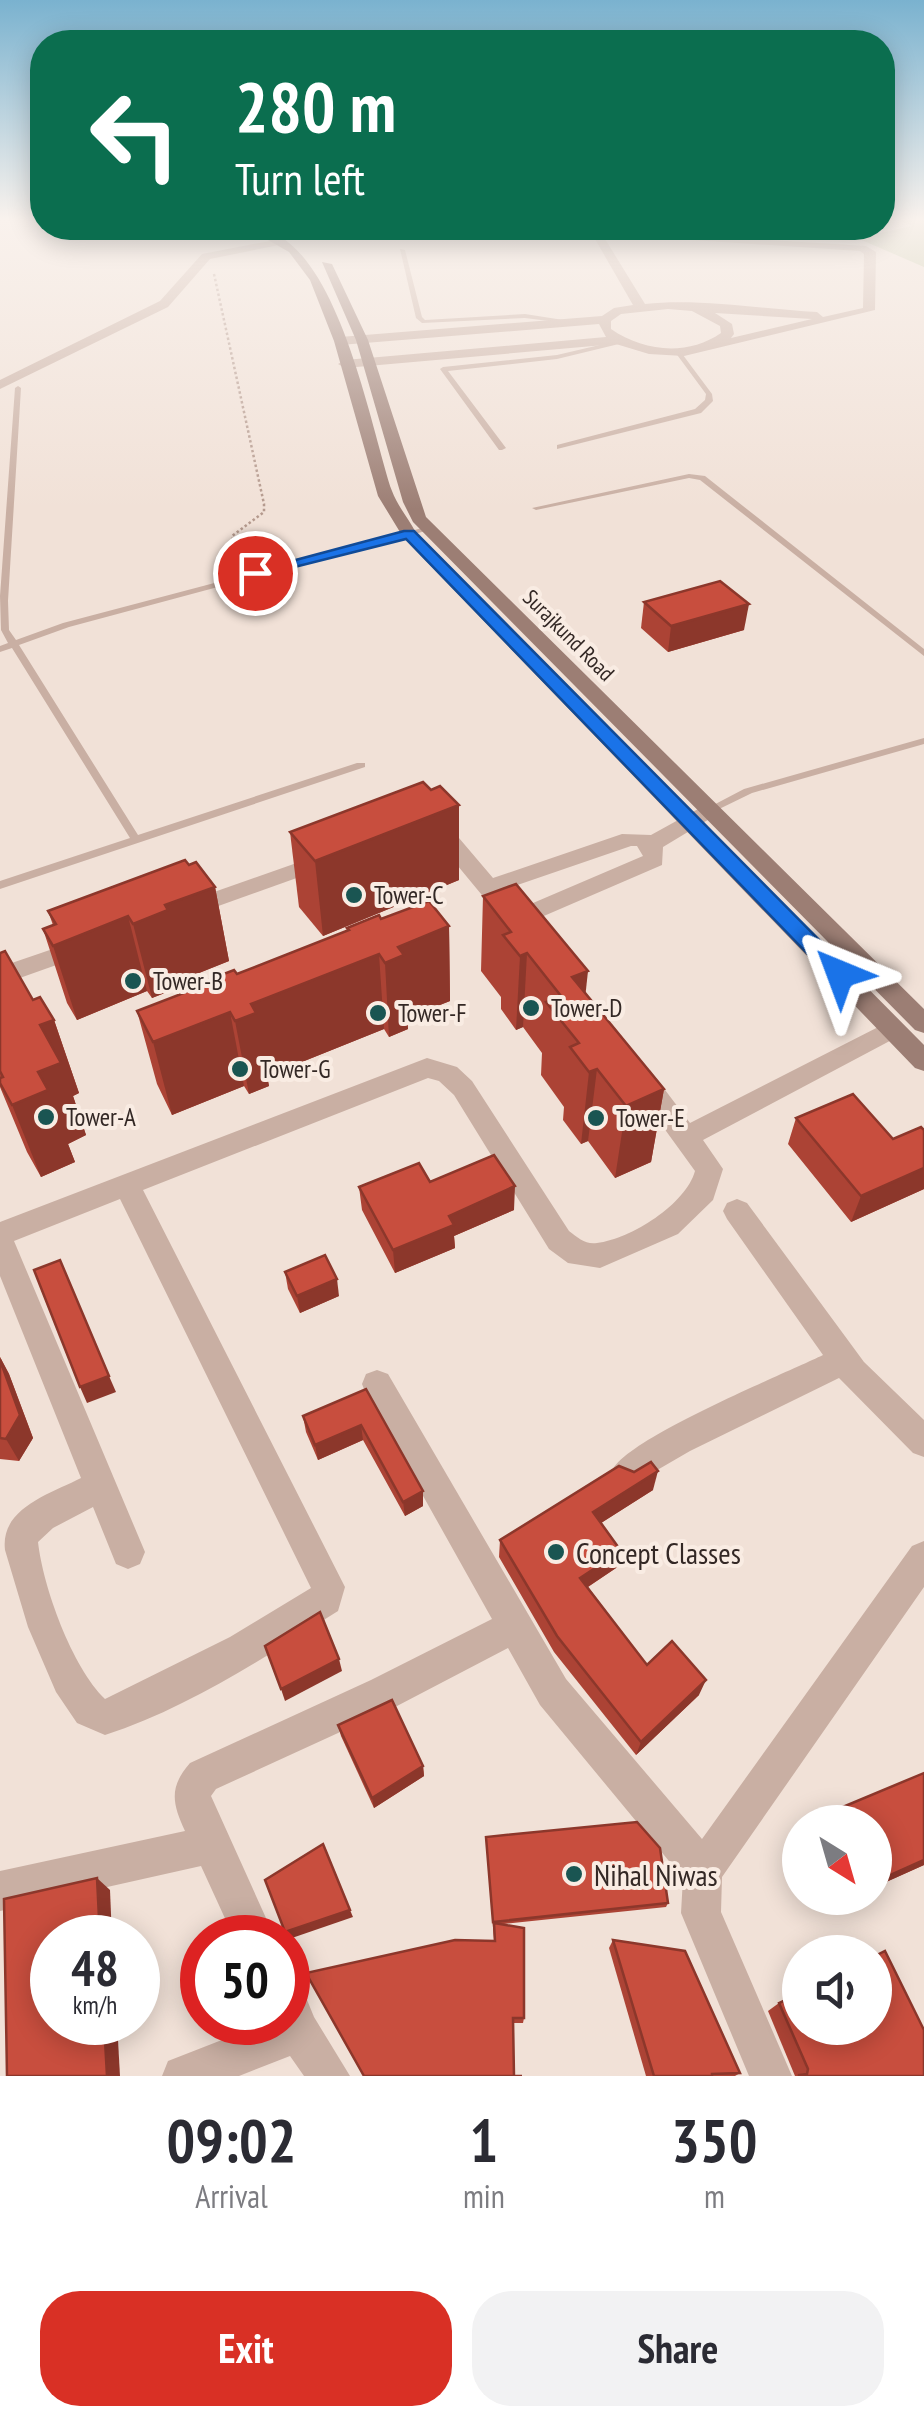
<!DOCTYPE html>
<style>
:root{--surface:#fff;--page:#f2f2f3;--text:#2b2b33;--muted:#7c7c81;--accent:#d93025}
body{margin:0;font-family:"PT Sans Narrow",sans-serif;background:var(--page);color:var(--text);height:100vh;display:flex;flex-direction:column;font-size:38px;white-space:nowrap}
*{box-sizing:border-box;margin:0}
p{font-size:32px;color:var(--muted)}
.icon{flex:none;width:55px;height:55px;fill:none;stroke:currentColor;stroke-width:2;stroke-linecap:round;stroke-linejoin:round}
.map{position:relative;height:2076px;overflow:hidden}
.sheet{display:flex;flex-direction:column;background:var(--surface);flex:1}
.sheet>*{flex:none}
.guide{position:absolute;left:30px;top:30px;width:865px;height:210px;border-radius:40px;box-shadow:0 5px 25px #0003;background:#0b6e4f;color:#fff;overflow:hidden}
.needle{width:65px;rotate:143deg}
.tools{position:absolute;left:782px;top:1805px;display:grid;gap:20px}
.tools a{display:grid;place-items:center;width:110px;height:110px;border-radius:50%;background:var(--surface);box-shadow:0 5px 25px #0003;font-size:50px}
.speed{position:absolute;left:30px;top:1915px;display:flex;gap:20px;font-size:50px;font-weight:700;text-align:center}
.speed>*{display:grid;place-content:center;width:130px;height:130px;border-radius:50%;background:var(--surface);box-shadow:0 5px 25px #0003;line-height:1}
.speed small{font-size:25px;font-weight:400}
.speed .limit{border:15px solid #d22;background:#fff;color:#111}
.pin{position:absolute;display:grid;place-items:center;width:85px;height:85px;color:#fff;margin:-42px;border:5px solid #fff;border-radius:50%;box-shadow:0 2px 10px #0007}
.me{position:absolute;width:110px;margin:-55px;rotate:316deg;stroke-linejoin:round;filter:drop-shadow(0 0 8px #0008)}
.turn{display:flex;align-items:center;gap:35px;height:210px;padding:0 40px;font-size:45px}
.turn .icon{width:130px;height:130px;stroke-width:2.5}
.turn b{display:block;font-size:70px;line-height:85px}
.eta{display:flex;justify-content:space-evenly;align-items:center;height:170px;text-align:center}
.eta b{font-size:60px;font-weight:700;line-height:70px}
.primary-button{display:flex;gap:20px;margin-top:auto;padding:20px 40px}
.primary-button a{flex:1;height:115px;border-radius:40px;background:var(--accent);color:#fff;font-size:40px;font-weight:700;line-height:115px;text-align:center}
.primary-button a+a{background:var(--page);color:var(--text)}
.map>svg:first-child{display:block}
</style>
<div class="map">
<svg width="924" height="2076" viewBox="0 0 924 2076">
<rect width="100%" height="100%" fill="#f1e1d7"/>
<polygon fill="#b7c097" points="895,218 924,218 924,267 857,238 912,226"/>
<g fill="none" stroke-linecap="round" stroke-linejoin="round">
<polyline stroke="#b4998d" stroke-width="2.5" stroke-dasharray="2.5 2.5" stroke-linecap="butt" points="214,274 264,504 264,512 232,536 235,564"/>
<g fill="#c9afa3" fill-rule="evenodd">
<polygon points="400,249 405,250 422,317 425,320 525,314 576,322 573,324 525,318 422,323 416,318"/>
<polygon points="621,340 623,341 623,343 557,359 448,371 506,448 502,450 499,450 440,369 443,367 557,355"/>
<polygon points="676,351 680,351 712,394 713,401 701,413 557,449 557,445 695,409 705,400 706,394 675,352"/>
<polygon points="18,386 21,388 8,601 9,630 16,640 63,623 426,527 433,529 69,627 19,645 138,835 357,763 365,763 365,767 0,889 0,881 130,838 12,648 0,652 0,646 8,643 1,630 0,596 15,388"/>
<polygon points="689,474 705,476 924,649 924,656 700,480 689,478 536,510 532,508"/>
<polygon points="924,738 924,744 752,793 713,812 709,813 704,810 744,789"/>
</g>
<g fill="#c9afa3" fill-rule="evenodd">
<path d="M583,228L866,246L876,252L875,310L684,356L649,354L616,344L345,368L338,364L345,360L606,337L599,324L340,345L334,341L340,337L602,316L614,308L633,305L595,239ZM602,234L860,251L864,254L863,308L823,317L817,312C763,309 697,298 645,304ZM668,309L692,311L720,326L721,333C688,356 644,352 611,329V321L621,314ZM715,313L812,319L731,338L734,334L732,324Z"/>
<polygon points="280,239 284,244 210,259 168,307 0,389 0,380 160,301 202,254"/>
<path d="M709,803L720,810L716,815L663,847L662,865L516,928L505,923L443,848L423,835L434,828L459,838L493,878L622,834L651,835ZM631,846H637L643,856L519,909L503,890Z"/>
<polygon points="325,853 336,860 333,865 196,914 180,914 177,909 180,904"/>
<polygon points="85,938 97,946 93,952 0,985 0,967"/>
<path d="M892,1020L901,1023L904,1029L901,1035L703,1140L723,1169L713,1200L678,1234L600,1268L568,1263L549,1249L454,1095L439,1081L428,1078L143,1190L345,1587L338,1611C265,1657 188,1708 105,1735L77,1723L56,1692L28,1627L5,1550C0,1508 50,1494 81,1478L0,1276V1222L427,1058L457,1067L472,1081L569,1231C578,1238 586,1245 597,1243C631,1239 686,1204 695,1171L632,1084L628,1077L632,1070H650L690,1123ZM120,1199L311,1588L230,1637L105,1699C72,1667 43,1587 38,1542L53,1528L93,1507L116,1564L128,1569L140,1564L145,1552L14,1241Z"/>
<path d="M737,1199L747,1203L864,1362L924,1420V1457L913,1453L839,1378L690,1451L628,1487L617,1482L612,1471C625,1439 784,1374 823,1355L727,1219L723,1211L727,1203Z"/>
<path d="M377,1370L388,1374L566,1679L702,1839L912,1546L924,1541V1587L722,1877L721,1912L792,2076H749L681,1913L683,1878L540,1705L508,1648L397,1706L216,1789L211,1796L275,1938H234L201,1866L0,1911V1871L185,1831C172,1803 169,1787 190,1763L371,1680L492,1619L366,1394L362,1384L366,1374Z"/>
<polygon points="288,1984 303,1990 314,2017 350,2076 304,2076 290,2056 239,2076 162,2076 168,2061 268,2022 288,2022"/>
</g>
<g fill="#9c7e74" fill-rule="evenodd">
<path d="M247,228C335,222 370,427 392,491C397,505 408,518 415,531L924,1045V1071L915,1068L403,537L378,496L334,341L310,280L289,252Z"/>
<polygon points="322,262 332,264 368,340 426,517 924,1009 924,1033 915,1030 413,522 403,502 356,340"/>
</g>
</g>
<g fill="#ac4335">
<polygon points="644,602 744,630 668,652 641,628"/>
<polygon points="431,790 459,805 459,880 323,936 299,907 290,832"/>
<polygon points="189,865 215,887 229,961 184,979 185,985 152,998 147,991 77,1020 67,1003 43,929 53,925 48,911"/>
<polygon points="483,896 585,994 664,1089 651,1162 615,1178 588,1141 581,1144 563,1120 564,1107 541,1075 542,1053 523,1027 516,1030 501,1009 501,997 481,971"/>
<polygon points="449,926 450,1001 407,1018 408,1029 389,1037 384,1029 267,1076 269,1086 249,1094 244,1086 172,1115 157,1084 137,1011 200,987 200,983 237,974 347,931 347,928"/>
<polygon points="0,953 33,1000 54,1020 79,1093 73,1096 86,1135 68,1144 75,1162 41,1177 27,1152 0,1087"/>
<polygon points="796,1118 893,1139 924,1130 924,1189 851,1222 788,1144"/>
<polygon points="430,1182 514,1210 454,1236 455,1248 395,1273 362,1210 359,1187"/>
<polygon points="285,1272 339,1296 300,1313 288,1289"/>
<polygon points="0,1357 9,1374 33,1438 19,1461 0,1459"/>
<polygon points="366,1389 423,1506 405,1516 363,1440 318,1460 306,1432 303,1416"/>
<polygon points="634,1472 653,1490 601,1523 621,1551 616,1568 588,1587 647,1665 699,1695 636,1755 554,1652 499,1557 500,1540"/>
<polygon points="338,1725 423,1766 424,1776 374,1808 341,1736"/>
<polygon points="924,1773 924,1865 875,1887 875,1822 825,1822 838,1809"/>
<polygon points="486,1842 668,1903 666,1907 504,1924 524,2018 523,2023 513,2023 364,2076 494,1940"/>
<polygon points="613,1940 740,2073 735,2076 646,2076 609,1948"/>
<polygon points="779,2003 924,2076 795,2076 768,2011"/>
</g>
<g fill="#8c372b">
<polygon points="749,604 744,630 668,652 671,626"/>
<polygon points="459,805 459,880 323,936 315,861"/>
<polygon points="215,887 229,961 184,979 185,985 152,998 133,924 165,905"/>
<polygon points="128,916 147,991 77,1020 53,946"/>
<polygon points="449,926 450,1001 407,1018 408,1029 389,1037 385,963 398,947"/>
<polygon points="527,953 523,1027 516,1030 520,956"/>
<polygon points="379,954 384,1029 267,1076 269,1086 249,1094 235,1021 251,1004"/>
<polygon points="588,971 580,1045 572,977"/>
<polygon points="230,1012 244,1086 172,1115 153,1042"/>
<polygon points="54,1020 79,1093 73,1096 86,1135 68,1144 75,1162 41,1177 12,1105 38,1072 40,1025"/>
<polygon points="597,1069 588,1141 581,1144 589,1072"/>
<polygon points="664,1089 651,1162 615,1178 626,1106"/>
<polygon points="924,1168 924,1189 851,1222 861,1196"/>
<polygon points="515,1186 514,1210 454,1236 455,1248 395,1273 393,1250 449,1216"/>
<polygon points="337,1279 339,1296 300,1313 297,1296"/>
<polygon points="0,1357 9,1374 33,1438 19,1461 6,1439"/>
<polygon points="109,1376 116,1392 87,1403 80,1387"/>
<polygon points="361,1425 363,1440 318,1460 315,1445"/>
<polygon points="658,1471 653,1490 590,1530 593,1512"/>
<polygon points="423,1491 423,1506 405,1516 403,1502"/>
<polygon points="621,1551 616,1568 577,1594 580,1578"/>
<polygon points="339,1659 342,1671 285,1701 281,1689"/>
<polygon points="706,1680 699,1695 636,1755 641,1742"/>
<polygon points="423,1766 424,1776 374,1808 372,1798"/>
<polygon points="924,1860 924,1865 875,1887 875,1882"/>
<polygon points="97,1878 110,1890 112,1938 100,1938"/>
<polygon points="350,1910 353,1917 289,1939 285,1932"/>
<polygon points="104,2022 117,2022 120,2076 107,2076"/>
</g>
<g fill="#c84e3e" stroke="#8c372b" stroke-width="2.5">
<polygon points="720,581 749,604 671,626 644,602"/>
<polygon points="423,782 431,790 440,786 459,805 315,861 290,832"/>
<polygon points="185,860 189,865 196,862 215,887 165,905 168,910 133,924 128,916 53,946 43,929 56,924 48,911"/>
<polygon points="516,884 588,971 572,977 664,1089 626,1106 597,1069 589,1072 570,1047 579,1043 546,1002 561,996 527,953 520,956 503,935 511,932 483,896"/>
<polygon points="429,901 449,926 398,947 404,955 385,963 379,954 251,1004 256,1013 235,1021 230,1012 153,1042 137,1011 202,986 200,983 234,970 237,974 349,930 347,928 379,915 381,919"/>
<polygon points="5,951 33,1000 40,997 54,1020 40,1025 61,1063 38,1072 48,1090 12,1105 0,1083 0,1078 3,1077 0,1071 0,953"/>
<polygon points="853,1094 893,1139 921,1127 924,1130 924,1168 861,1196 796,1118"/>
<polygon points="494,1155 515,1186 449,1216 454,1225 393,1250 359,1187 419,1163 430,1182"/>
<polygon points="325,1255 337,1279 297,1296 285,1272"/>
<polygon points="60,1260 109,1376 80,1387 34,1270"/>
<polygon points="0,1360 20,1415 6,1439 0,1438"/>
<polygon points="366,1389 423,1491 403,1502 361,1425 315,1445 303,1416"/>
<polygon points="651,1462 658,1471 593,1512 621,1551 580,1578 647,1665 672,1641 706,1680 641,1742 557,1636 500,1540 619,1466 634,1472"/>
<polygon points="320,1612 339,1659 281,1689 265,1646"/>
<polygon points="392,1700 423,1766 372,1798 338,1725"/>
<polygon points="924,1773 924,1860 875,1882 875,1822 844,1822 838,1809"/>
<polygon points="637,1822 660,1848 668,1903 493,1922 486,1837"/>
<polygon points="323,1844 350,1910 285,1932 265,1880"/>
<polygon points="97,1878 100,1938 52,1938 52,2022 104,2022 107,2076 7,2076 4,1899"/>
<polygon points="494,1923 524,1928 524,2018 513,2018 514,2076 522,2076 364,2076 306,1973 455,1940 495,1941"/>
<polygon points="613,1940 685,1951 740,2073 712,2074 712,2076 654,2076"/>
<polygon points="885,1951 924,2030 924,2076 799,2076 799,2075 807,2074 808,2069 779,2003 800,1993 800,2028 875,2028 875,1956"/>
</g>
<linearGradient id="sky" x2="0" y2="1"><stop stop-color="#7ab2cf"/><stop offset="0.43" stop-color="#f9f2ed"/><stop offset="1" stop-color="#f9f2ed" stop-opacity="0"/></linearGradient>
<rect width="924" height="509" fill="url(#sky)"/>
<polygon fill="#1a73e8" stroke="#114b97" stroke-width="2.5" points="404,531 414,531 847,968 850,974 847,979 832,979 406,539 255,577 247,573"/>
<g fill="#1a5552" stroke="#f9ece3" stroke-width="4">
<circle cx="354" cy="895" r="10"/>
<circle cx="133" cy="981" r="10"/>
<circle cx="531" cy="1008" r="10"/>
<circle cx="378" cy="1013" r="10"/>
<circle cx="240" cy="1069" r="10"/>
<circle cx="46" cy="1117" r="10"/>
<circle cx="596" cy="1118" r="10"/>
<circle cx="556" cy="1552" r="10"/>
<circle cx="574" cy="1874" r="10"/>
</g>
<g text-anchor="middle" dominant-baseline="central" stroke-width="8" stroke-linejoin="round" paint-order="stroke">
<g font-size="22" fill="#332825" stroke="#f9ece3">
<text transform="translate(569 635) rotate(45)">Surajkund Road</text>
</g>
<g font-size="25" fill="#332825" stroke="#f9ece3" text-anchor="start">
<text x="374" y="895">Tower-C</text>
<text x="153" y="981">Tower-B</text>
<text x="551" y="1008">Tower-D</text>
<text x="398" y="1013">Tower-F</text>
<text x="260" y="1069">Tower-G</text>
<text x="66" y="1117">Tower-A</text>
<text x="616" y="1118">Tower-E</text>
</g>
<g font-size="30" fill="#332825" stroke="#f9ece3" text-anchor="start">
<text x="576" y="1552">Concept Classes</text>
<text x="594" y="1874">Nihal Niwas</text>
</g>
</g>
</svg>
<div class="tools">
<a><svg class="needle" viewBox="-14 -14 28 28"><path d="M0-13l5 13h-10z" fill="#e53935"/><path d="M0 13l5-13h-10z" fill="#7c7c81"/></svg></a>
<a><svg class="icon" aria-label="sound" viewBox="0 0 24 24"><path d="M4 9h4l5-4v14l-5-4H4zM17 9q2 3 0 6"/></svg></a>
</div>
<div class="speed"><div>48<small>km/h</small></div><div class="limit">50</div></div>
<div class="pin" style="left:255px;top:573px;background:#d93025"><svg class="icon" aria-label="arrive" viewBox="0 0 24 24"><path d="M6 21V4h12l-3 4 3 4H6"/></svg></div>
<svg class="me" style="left:840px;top:974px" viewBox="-20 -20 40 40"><path d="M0-17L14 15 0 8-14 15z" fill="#1a73e8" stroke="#fff" stroke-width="4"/></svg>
<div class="guide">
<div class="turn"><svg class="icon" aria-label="left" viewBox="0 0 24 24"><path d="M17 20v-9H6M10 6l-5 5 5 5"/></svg><div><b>280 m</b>Turn left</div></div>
</div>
</div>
<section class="sheet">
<div class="eta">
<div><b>09:02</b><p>Arrival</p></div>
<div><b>1</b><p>min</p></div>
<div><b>350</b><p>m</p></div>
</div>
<div class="primary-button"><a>Exit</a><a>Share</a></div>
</section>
